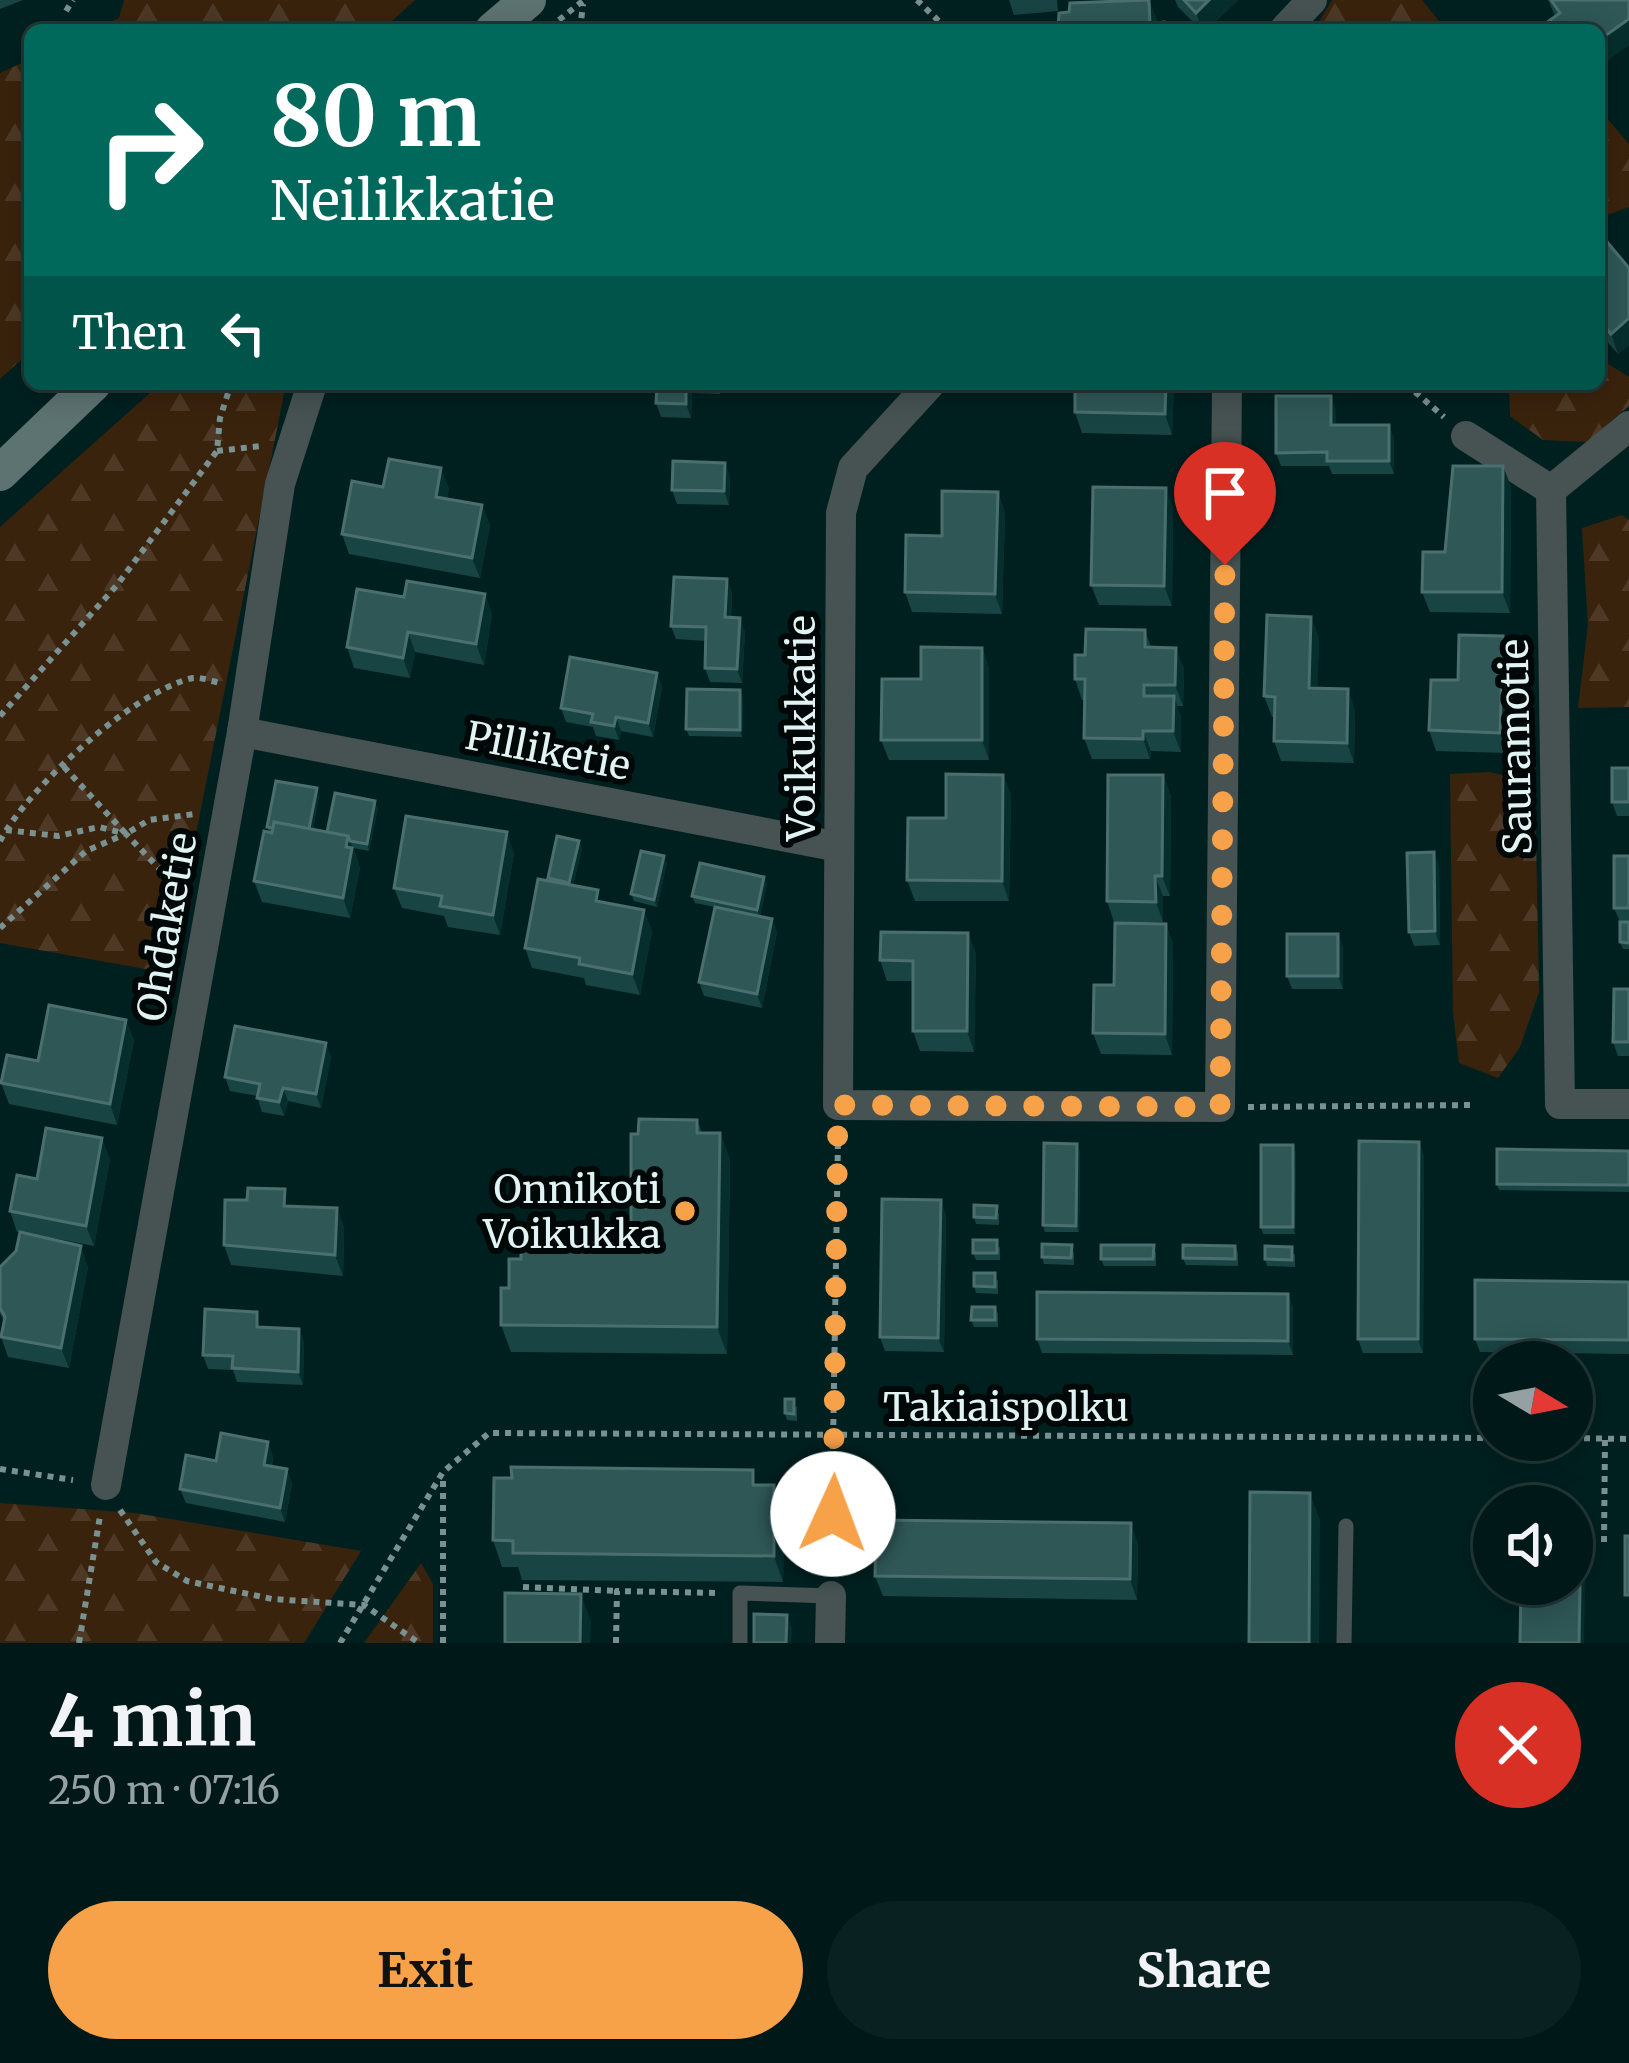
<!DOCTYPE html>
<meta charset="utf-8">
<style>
:root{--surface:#001818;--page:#0a2121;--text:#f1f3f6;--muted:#95a0a2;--line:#223737;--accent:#f7a149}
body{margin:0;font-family:Merriweather,serif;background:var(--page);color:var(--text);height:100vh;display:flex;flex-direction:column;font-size:45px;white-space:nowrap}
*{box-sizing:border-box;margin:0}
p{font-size:39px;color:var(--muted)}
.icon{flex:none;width:66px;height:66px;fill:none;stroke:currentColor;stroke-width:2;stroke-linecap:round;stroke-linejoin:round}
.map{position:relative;height:1643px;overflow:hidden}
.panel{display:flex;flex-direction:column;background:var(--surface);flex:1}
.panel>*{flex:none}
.banner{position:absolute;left:24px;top:24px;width:1581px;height:366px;border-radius:18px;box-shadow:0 6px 30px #0003,0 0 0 3px var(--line);background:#00695c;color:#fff;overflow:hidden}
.needle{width:78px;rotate:100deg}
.buttons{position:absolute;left:1473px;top:1341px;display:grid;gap:24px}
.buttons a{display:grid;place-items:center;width:120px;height:120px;border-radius:50%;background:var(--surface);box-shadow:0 6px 30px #0003,0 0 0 3px var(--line);font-size:60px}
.pin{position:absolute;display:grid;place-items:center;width:102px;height:102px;color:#fff;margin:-123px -51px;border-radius:50% 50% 50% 0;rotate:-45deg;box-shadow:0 0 12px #0007}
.pin .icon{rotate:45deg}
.me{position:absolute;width:132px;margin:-66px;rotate:2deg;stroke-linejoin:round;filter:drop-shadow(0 0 9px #0008)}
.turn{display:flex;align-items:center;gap:42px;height:252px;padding:0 48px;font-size:54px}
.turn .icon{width:156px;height:156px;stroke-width:2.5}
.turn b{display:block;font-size:84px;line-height:102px}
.then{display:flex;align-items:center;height:114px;padding:0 48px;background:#0003;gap:24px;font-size:45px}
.round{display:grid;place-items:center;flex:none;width:126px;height:126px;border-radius:63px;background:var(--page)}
.headline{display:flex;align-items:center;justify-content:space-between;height:204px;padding:0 48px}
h1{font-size:72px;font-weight:700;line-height:90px}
.primary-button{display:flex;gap:24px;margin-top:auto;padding:24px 48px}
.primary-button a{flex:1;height:138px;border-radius:72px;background:var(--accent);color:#111;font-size:48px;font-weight:700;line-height:138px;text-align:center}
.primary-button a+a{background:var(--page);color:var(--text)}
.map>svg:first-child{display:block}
</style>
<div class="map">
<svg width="1629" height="1643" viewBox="0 0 1629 1643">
<defs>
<pattern id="forest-firs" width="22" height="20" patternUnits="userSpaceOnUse" patternTransform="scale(3)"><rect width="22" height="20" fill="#3a230d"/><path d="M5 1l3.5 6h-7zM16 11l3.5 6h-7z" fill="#4d3925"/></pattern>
</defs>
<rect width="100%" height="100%" fill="#002020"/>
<g fill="url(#forest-firs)">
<polygon points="124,0 415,0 382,30 93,30 119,18"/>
<polygon points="1332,0 1422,0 1446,30 1314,30"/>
<polygon points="30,59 30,352 0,379 0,73"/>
<polygon points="1599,109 1629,144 1629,207 1599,218"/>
<polygon points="1599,358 1629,377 1629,406 1587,442 1543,440 1510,416 1509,384 1599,384"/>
<polygon points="160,384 286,384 168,973 0,943 0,527"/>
<polygon points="1622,515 1629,520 1629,707 1578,708 1588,625 1582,528"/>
<polygon points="1489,772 1535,783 1539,992 1520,1047 1498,1078 1459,1063 1453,1012 1450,774"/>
<polygon points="0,1503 135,1513 361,1551 304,1643 0,1643"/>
<polygon points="421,1563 433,1584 433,1643 364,1643"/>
</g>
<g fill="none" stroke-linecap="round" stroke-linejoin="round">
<g stroke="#799191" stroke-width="6" stroke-dasharray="6 6" stroke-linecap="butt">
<polyline points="917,0 948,30"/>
<polyline points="66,11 73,0"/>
<polyline points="559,20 584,0"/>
<polyline points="580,30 583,4"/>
<polyline points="1406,384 1444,417"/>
<polyline points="217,451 261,446"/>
<polyline points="0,716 117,585 217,451 220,418 231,384"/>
<polyline points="64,767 126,834 149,820 195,814"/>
<polyline points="6,830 58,836 99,827 126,834 180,890"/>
<path d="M0,841C28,788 133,691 193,678C201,677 211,681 220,683"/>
<polyline points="0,928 86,851 123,835"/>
<polyline points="1248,1107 1475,1105"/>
<polyline points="1572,1438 1629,1439"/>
<polyline points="0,1469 73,1480"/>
<polyline points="120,1510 156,1562 187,1581 272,1599 364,1605 419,1643"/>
<polyline points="1604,1542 1605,1438"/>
<polyline points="831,1569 838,1138"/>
<polyline points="523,1587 617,1591"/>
<polyline points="79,1643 100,1516"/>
<polyline points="340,1643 443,1472 489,1433 1494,1438"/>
<polyline points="443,1643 443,1476"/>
<polyline points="616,1643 617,1591 719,1593"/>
</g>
<g stroke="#465352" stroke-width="15">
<polyline points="740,1643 740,1593 831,1596"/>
<polyline points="1344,1643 1346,1526"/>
</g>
<g stroke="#465352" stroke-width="30">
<polyline points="1284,30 1312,0"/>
<polyline points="930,384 853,468 841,513 838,1105 1220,1107 1227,384"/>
<polyline points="1629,426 1551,490 1560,1104 1629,1104"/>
<polyline points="1466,436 1551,490"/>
<polyline points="242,732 839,847"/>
<polyline points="106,1485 242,732 280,484 312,384"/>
<polyline points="830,1643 831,1596"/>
</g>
<g stroke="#5d7372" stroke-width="36">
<polyline points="493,30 528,0"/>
<polyline points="0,473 93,384"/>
</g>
</g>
<g fill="#184443">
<polygon points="0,0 23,0 0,9"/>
<polygon points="1057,0 1058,11 1014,15 1009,0"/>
<polygon points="1175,0 1238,0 1207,30 1201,30 1178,7"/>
<polygon points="1548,0 1629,0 1629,45 1599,66 1599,30 1548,30 1546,23 1555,16"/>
<polygon points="1599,251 1629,268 1629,345 1618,354 1599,332"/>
<polygon points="657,384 720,384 720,394 692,393 691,418 661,417 656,403"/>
<polygon points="1075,384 1174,384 1172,435 1082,433 1075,412"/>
<polygon points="1460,384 1497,384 1497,389 1462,388"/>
<polygon points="1336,410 1336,425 1389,425 1394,439 1394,474 1332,474 1329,466 1281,466 1276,453"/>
<polygon points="1503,466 1511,487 1510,613 1430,612 1422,592 1445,552"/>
<polygon points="730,476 729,505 677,504 672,490"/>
<polygon points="383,487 449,488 447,499 482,505 490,526 480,578 349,554 342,534"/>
<polygon points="998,492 1005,513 1002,614 912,612 905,592 942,536"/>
<polygon points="1173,508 1172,606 1099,605 1091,585"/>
<polygon points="727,579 732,593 731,618 745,632 742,683 710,682 705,668 706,641 676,639 671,626"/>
<polygon points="485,594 492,615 484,665 415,652 410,678 354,668 347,647 404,597"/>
<polygon points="1145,630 1151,647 1184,668 1183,706 1177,706 1181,717 1181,752 1151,751 1150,759 1092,759 1084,738 1085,700 1082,700 1075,679 1085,655"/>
<polygon points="1319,637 1317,688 1355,710 1354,763 1281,761 1274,741 1275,717 1272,717 1264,696"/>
<polygon points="982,648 989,668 989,760 889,760 881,740 921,679"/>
<polygon points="1510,657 1507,753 1436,751 1429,730 1458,680"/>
<polygon points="657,673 662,687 653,737 621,731 619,740 596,736 593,727 566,722 561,708"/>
<polygon points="740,690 743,697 742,737 689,736 686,729"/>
<polygon points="1629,768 1629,816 1617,816 1612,802"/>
<polygon points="1003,775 1011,795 1009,901 915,901 907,880 946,818"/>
<polygon points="1163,775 1171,796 1170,896 1163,896 1163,922 1114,922 1107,901"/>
<polygon points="319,795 313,830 327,832 378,808 369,851 353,848 360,868 350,918 262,902 254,881 269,832 267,827"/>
<polygon points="579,841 582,848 573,886 652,931 640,995 586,985 584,978 532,968 525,948 549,881 548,878"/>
<polygon points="514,853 500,935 448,927 444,916 402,908 394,888"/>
<polygon points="1629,856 1629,949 1623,949 1620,942 1620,922 1614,908"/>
<polygon points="667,863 657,907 634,901 631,894"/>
<polygon points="1439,866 1440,945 1414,946 1409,932"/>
<polygon points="767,884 760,916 777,932 762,1008 704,996 699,982 715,907 695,903 692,896"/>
<polygon points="1166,924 1173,944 1172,1055 1101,1054 1093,1033 1114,985"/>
<polygon points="968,933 976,954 974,1052 920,1051 913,1031 913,981 887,981 880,960"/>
<polygon points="1338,934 1343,948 1343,989 1292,989 1287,976"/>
<polygon points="1629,989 1629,1056 1618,1056 1613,1042"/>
<polygon points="134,1040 117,1125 9,1104 1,1083 38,1061"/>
<polygon points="331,1057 321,1108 288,1101 284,1116 262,1112 257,1096 230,1091 225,1077"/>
<polygon points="697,1120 702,1133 720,1133 730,1160 727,1354 511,1352 501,1325 509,1288 521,1259 631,1236 638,1134"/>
<polygon points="1419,1142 1424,1156 1423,1353 1363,1353 1358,1339"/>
<polygon points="1080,1151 1079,1232 1045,1232 1043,1225"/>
<polygon points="1629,1151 1629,1192 1499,1190 1497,1184"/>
<polygon points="1296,1152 1295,1234 1263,1234 1261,1227"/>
<polygon points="110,1159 94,1246 21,1232 88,1267 69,1368 8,1357 1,1337 4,1322 0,1313 0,1267 16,1251 20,1232 17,1232 10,1211 37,1179"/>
<polygon points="291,1206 337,1208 344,1228 343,1276 231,1265 224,1245"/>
<polygon points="999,1213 999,1225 976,1224 974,1217"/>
<polygon points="946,1214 944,1352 885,1351 880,1337"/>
<polygon points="1235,1246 1238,1253 1238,1266 1186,1265 1183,1258"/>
<polygon points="1000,1247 1000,1260 976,1260 973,1253"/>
<polygon points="1074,1252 1074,1265 1044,1264 1042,1257"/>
<polygon points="1156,1252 1156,1266 1104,1266 1101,1259"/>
<polygon points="1295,1254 1295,1267 1267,1266 1265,1259"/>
<polygon points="998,1280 998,1294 976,1293 974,1286"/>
<polygon points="1629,1282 1629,1354 1480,1352 1475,1339"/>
<polygon points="1288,1294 1293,1308 1293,1355 1042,1353 1037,1339"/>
<polygon points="995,1307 998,1314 998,1327 974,1327 971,1320"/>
<polygon points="262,1327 299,1329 304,1343 303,1385 237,1382 233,1370 208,1369 203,1355"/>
<polygon points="797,1406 797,1421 787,1420 785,1413"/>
<polygon points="273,1456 272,1466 292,1483 285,1522 186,1503 180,1489 216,1461"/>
<polygon points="759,1485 774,1485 784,1512 783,1582 522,1580 518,1567 502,1567 493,1540"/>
<polygon points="1138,1543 1137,1600 883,1596 875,1576"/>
</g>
<g fill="#052e2d">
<polygon points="1149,0 1157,20 1157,30 1150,24"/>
<polygon points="1209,0 1238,0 1207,30 1203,30 1196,13"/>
<polygon points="1629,19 1629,45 1599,66 1599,40"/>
<polygon points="1629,318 1629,345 1618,354 1611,334"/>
<polygon points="686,384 688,384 692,393 691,418 686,404"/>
<polygon points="1166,384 1174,384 1172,435 1165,414"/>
<polygon points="1331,396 1336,410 1336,439 1331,425"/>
<polygon points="1389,425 1394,439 1394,474 1389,461"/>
<polygon points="725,463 730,476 729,505 724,491"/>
<polygon points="1503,466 1511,487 1510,613 1502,592"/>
<polygon points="441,468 449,488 444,517 436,497"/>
<polygon points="1166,488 1173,508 1172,606 1164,586"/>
<polygon points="998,492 1005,513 1002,614 995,594"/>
<polygon points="482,505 490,526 480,578 472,558"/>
<polygon points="727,579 732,593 730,631 725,617"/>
<polygon points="485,594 492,615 484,665 476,644"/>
<polygon points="1311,617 1319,637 1317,709 1309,688"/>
<polygon points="740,618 745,632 742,683 737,669"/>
<polygon points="408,632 415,652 410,678 403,658"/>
<polygon points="1503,636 1510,657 1507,753 1500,733"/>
<polygon points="982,648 989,668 989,760 982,740"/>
<polygon points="1176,648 1184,668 1183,706 1175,685"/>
<polygon points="657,673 662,687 653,737 648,723"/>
<polygon points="1348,689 1355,710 1354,763 1347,743"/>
<polygon points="740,690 743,697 742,737 740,730"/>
<polygon points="1174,696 1181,717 1181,752 1173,731"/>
<polygon points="616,717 621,731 619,740 614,726"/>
<polygon points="1143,731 1151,751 1150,759 1143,739"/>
<polygon points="1003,775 1011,795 1009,901 1002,881"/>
<polygon points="1163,775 1171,796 1170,896 1162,876"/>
<polygon points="317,788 319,795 311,841 309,834"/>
<polygon points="375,801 378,808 369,851 367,844"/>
<polygon points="507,832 514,853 500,935 493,915"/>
<polygon points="348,836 360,868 350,918 343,898"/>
<polygon points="579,841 582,848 572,890 569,883"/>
<polygon points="1434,852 1439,866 1440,945 1435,931"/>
<polygon points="664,856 667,863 657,907 654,900"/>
<polygon points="1155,876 1163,896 1163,922 1156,902"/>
<polygon points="764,877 767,884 760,917 757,910"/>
<polygon points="644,910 652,931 640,995 632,974"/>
<polygon points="772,919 777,932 762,1008 757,994"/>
<polygon points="1166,924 1173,944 1172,1055 1165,1034"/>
<polygon points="968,933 976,954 974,1052 967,1031"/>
<polygon points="1338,934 1343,948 1343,989 1338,976"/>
<polygon points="126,1020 134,1040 117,1125 110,1104"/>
<polygon points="326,1043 331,1057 321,1108 316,1094"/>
<polygon points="283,1088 288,1101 284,1116 279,1102"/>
<polygon points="720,1133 730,1160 727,1354 717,1327"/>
<polygon points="102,1138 110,1159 94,1246 86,1226"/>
<polygon points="1419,1142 1424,1156 1423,1353 1418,1339"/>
<polygon points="1077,1144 1080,1151 1079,1232 1076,1226"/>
<polygon points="1293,1145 1296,1152 1295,1234 1293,1227"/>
<polygon points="941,1200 946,1214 944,1352 938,1338"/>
<polygon points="337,1208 344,1228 343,1276 335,1255"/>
<polygon points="81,1246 88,1267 69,1368 61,1348"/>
<polygon points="1288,1294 1293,1308 1293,1355 1288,1341"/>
<polygon points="299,1329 304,1343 303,1385 298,1372"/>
<polygon points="268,1442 273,1456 269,1479 264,1465"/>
<polygon points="287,1469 292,1483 285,1522 280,1508"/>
<polygon points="774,1485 784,1512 783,1582 774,1556"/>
<polygon points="1310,1493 1320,1520 1319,1643 1309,1643"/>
<polygon points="1131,1523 1138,1543 1137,1600 1130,1579"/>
<polygon points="1581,1530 1586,1544 1584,1643 1579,1643"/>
<polygon points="581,1594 591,1621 590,1643 580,1643"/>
<polygon points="787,1615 792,1629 791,1643 786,1643"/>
</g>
<g fill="#2e5756" stroke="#4a6f6e" stroke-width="3">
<polygon points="1149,0 1150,24 1164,22 1165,30 1046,30 1046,28 1058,27 1059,13 1069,12 1070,3"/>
<polygon points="1184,0 1209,0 1196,13"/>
<polygon points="1551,0 1629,0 1629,19 1599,40 1599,30 1550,30 1546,23 1560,13"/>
<polygon points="1608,243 1629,268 1629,318 1611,334 1599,320 1599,251"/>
<polygon points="657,384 686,384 686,404 656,403"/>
<polygon points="1075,384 1166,384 1165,414 1075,412"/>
<polygon points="1276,396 1331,396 1331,425 1389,425 1389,461 1327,461 1327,452 1276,453"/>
<polygon points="389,459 441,468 436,497 482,505 472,558 342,534 352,481 383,487"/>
<polygon points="673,461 725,463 724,491 672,490"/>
<polygon points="1453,466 1503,466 1502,592 1422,592 1423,552 1445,552"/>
<polygon points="1093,487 1166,488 1164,586 1091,585"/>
<polygon points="942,491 998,492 995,594 905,592 906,535 942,536"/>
<polygon points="674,577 727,579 725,617 740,618 737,669 705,668 706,627 671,626"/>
<polygon points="407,581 485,594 476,644 408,632 403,658 347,647 357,589 404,597"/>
<polygon points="1267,615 1311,617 1309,688 1348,689 1347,743 1274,741 1275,697 1264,696"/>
<polygon points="1086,629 1145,630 1145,647 1176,648 1175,685 1144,685 1144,696 1174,696 1173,731 1143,731 1143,739 1084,738 1085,679 1075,679 1075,655 1085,655"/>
<polygon points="1459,635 1503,636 1500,733 1429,730 1431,680 1458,680"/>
<polygon points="921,647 982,648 982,740 881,740 882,679 921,679"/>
<polygon points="570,657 657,673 648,723 616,717 614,726 591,722 593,714 561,708"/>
<polygon points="687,689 740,690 740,730 686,729"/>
<rect x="1612" y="768" width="17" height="34"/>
<polygon points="946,774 1003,775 1002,881 907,880 908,818 946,818"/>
<polygon points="1108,775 1163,775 1162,876 1155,876 1156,902 1107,901"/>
<polygon points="276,781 317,788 309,829 274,822 273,828 267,827"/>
<polygon points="335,793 375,801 367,844 350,841 348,836 327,832"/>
<polygon points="406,816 507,832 493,915 440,906 442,896 394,888"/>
<polygon points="274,822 348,836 346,847 352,848 343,898 254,881 264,831 272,833"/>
<polygon points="557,836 579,841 569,883 548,878"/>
<polygon points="641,851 664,856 654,900 631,894"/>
<polygon points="1434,852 1435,931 1409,932 1407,853"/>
<rect x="1614" y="856" width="15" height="52"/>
<polygon points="700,863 764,877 757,910 692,896"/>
<polygon points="538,879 598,890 596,901 644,910 632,974 579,964 580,958 525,948"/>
<polygon points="715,907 772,919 757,994 699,982"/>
<polygon points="1620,922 1629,922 1629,943 1620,942"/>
<polygon points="1115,923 1166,924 1165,1034 1093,1033 1094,985 1114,985"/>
<polygon points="881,932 968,933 967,1031 913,1031 913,961 880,960"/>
<rect x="1287" y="934" width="51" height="42"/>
<polygon points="1614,989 1629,989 1629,1042 1613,1042"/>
<polygon points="49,1005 126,1020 110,1104 1,1083 7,1055 38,1061"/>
<polygon points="235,1026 326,1043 316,1094 283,1088 279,1102 257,1098 260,1084 225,1077"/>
<polygon points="639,1119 697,1120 697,1133 720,1133 717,1327 501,1325 501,1288 509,1288 509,1259 521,1259 521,1235 631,1236 631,1134 638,1134"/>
<polygon points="46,1128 102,1138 86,1226 10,1211 17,1175 37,1179"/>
<polygon points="1359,1141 1419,1142 1418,1339 1358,1339"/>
<polygon points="1044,1143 1077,1144 1076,1226 1043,1225"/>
<rect x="1261" y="1145" width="32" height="82"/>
<polygon points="1497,1149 1629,1151 1629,1185 1497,1184"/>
<polygon points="248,1188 285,1189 284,1206 337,1208 335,1255 224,1245 225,1200 247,1200"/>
<polygon points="882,1199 941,1200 938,1338 880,1337"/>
<polygon points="974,1205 997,1206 996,1218 974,1217"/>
<polygon points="20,1232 81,1246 61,1348 1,1337 5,1317 0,1308 0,1267 16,1251"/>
<rect x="973" y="1240" width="24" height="13"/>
<polygon points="1042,1244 1072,1245 1071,1258 1042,1257"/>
<polygon points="1101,1245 1154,1245 1153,1259 1101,1259"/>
<polygon points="1183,1245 1235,1246 1235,1259 1183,1258"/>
<polygon points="1265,1246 1292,1247 1292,1260 1265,1259"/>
<polygon points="974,1273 995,1273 995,1287 974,1286"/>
<polygon points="1475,1280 1629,1282 1629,1340 1475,1339"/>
<polygon points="1037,1292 1288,1294 1288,1341 1037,1339"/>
<polygon points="972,1307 995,1307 995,1320 971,1320"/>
<polygon points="205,1309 257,1312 257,1327 299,1329 298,1372 232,1368 233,1356 203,1355"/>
<polygon points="785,1399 794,1399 794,1414 785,1413"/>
<polygon points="221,1433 268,1442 264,1465 287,1469 280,1508 180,1489 186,1455 216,1461"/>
<polygon points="511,1467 753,1470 753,1485 774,1485 774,1556 513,1553 513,1541 493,1540 494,1478 512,1478"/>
<polygon points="1250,1492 1310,1493 1309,1643 1249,1643"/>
<polygon points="876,1520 1131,1523 1130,1579 875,1576"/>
<polygon points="1572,1530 1581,1530 1579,1643 1520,1643 1521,1584 1572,1584"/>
<rect x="1625" y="1536" width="4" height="59"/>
<polygon points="505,1593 581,1594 580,1643 505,1643"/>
<polygon points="754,1614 787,1615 786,1643 754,1643"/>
</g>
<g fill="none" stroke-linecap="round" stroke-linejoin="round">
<polyline stroke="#f7a149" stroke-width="21" stroke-dasharray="0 37.8" points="833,1514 838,1105 1220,1107 1225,565"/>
</g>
<circle fill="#f7a149" stroke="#000807" stroke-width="4.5" cx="685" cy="1211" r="12"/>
<g text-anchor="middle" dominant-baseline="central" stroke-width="12" stroke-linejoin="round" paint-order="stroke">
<g font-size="39" fill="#e1f3f2" stroke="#000807">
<text transform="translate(801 728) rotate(-90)">Voikukkatie</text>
<text transform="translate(1516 747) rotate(-91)">Sauramotie</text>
<text transform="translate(548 751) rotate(11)">Pilliketie</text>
<text transform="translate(167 927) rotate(-80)">Ohdaketie</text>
<text x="1006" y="1407">Takiaispolku</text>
</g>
<g font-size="39" fill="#e1f3f2" stroke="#000807" text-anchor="end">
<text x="661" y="1189">Onnikoti<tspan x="661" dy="45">Voikukka</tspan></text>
</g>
</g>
</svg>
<div class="buttons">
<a><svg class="needle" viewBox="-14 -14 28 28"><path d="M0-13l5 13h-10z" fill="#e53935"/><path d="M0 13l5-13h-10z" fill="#95a0a2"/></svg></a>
<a><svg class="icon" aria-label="sound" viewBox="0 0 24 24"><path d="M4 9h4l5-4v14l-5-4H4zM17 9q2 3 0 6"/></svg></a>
</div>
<div class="pin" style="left:1225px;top:565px;background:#d93025"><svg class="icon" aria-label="arrive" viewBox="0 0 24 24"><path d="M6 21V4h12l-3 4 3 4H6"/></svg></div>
<svg class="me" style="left:833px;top:1514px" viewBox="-20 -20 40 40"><circle r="19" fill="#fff"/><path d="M0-13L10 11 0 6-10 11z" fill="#f7a149"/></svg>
<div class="banner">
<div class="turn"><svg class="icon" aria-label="right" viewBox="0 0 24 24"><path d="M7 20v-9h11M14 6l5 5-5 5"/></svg><div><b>80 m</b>Neilikkatie</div></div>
<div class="then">Then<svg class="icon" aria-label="left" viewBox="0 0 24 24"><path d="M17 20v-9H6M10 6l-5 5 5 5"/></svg></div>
</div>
</div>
<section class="panel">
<div class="headline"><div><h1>4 min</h1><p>250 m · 07:16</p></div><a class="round" style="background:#d93025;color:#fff"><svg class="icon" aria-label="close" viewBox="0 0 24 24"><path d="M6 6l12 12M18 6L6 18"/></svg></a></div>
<div class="primary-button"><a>Exit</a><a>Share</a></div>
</section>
